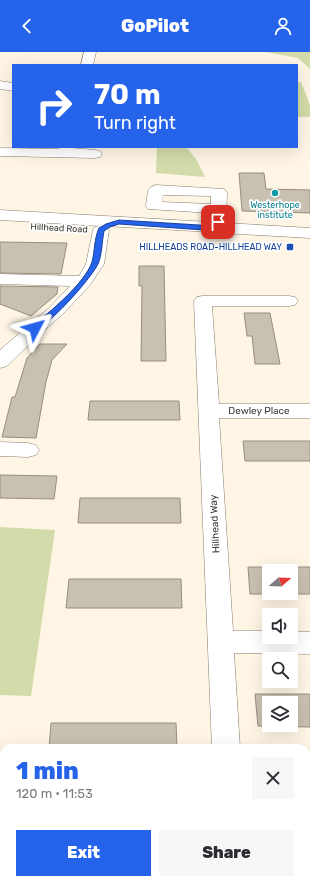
<!DOCTYPE html>
<meta charset="utf-8">
<style>
:root{--surface:#fff;--page:#f7f7f7;--text:#2b2b33;--muted:#7c7c81;--accent:#2563eb}
body{margin:0;font-family:Rubik,sans-serif;background:var(--page);color:var(--text);height:100vh;display:flex;flex-direction:column;font-size:15px;white-space:nowrap}
*{box-sizing:border-box;margin:0}
p{font-size:13px;color:var(--muted)}
.icon{flex:none;width:22px;height:22px;fill:none;stroke:currentColor;stroke-width:2;stroke-linecap:round;stroke-linejoin:round}
.map{position:relative;flex:1;overflow:hidden}
.sheet{position:absolute;left:0px;top:692px;width:310px;height:140px;display:flex;flex-direction:column;background:var(--surface);border-radius:12px 12px 0 0;box-shadow:0 4px 16px #0002}
.sheet>*{flex:none}
.hud{position:absolute;left:12px;top:12px;width:286px;height:84px;border-radius:0px;box-shadow:0 4px 16px #0002;background:#2563eb;color:#fff;overflow:hidden}
.needle{width:26px;rotate:71deg}
.tools{position:absolute;left:262px;top:512px;display:grid;gap:8px}
.tools a{display:grid;place-items:center;width:36px;height:36px;border-radius:0px;background:var(--surface);box-shadow:0 4px 16px #0002;font-size:20px}
.pin{position:absolute;display:grid;place-items:center;width:34px;height:34px;color:#fff;margin:-17px;border-radius:8px;box-shadow:0 2px 6px #0006}
.me{position:absolute;width:44px;margin:-22px;rotate:51deg;stroke-linejoin:round;filter:drop-shadow(0 0 3px #0008)}
.turn{display:flex;align-items:center;gap:14px;height:84px;padding:0 16px;font-size:18px}
.turn .icon{width:52px;height:52px;stroke-width:2.5}
.turn b{display:block;font-size:28px;line-height:34px}
.round{display:grid;place-items:center;flex:none;width:42px;height:42px;border-radius:0px;background:var(--page)}
.head{display:flex;align-items:center;justify-content:space-between;height:68px;padding:0 16px}
h1{font-size:24px;font-weight:800;line-height:30px;color:var(--accent)}
.cta{display:flex;gap:8px;margin-top:auto;padding:8px 16px}
.cta a{flex:1;height:46px;border-radius:0px;background:var(--accent);color:#fff;font-size:16px;font-weight:800;line-height:46px;text-align:center}
.cta a+a{background:var(--page);color:var(--text)}
header{display:flex;justify-content:space-between;align-items:center;height:52px;padding:0 16px;background:var(--accent);color:#fff;font-size:18px;font-weight:800}
.map>svg:first-child{display:block}
</style>
<header><svg class="icon" aria-label="back" viewBox="0 0 24 24"><path d="M15 5l-7 7 7 7"/></svg>GoPilot<svg class="icon" aria-label="person" viewBox="0 0 24 24"><circle cx="12" cy="8" r="4"/><path d="M4 21q1-7 8-7t8 7"/></svg></header>
<div class="map">
<svg width="310" height="832" viewBox="0 0 310 832">
<rect width="100%" height="100%" fill="#fef5e5"/>
<g fill="#d2dba9">
<polygon points="265,0 310,0 310,17 298,6"/>
<polygon points="297,30 301,30 310,53 310,65 297,65"/>
<polygon points="157,95 186,95 196,107 205,125 156,121"/>
<polygon points="0,475 55,478 31,644 0,643"/>
</g>
<g fill="#c8c0b0" stroke="#968e7f" fill-rule="evenodd">
<polygon points="239,121 264,121 266,137 310,138 310,161 242,159"/>
<polygon points="0,190 67,191 61,222 0,221"/>
<polygon points="139,214 164,214 166,309 141,309 142,234 139,234"/>
<polygon points="0,234 58,235 57,242 31,264 0,252"/>
<polygon points="244,261 270,261 280,312 255,312 252,284 247,284"/>
<polygon points="40,292 67,292 52,308 46,330 36,386 2,385 12,345 15,345 27,306"/>
<polygon points="90,349 179,349 180,368 88,368"/>
<polygon points="243,389 310,389 310,409 245,409"/>
<polygon points="0,423 57,424 54,447 0,446"/>
<polygon points="80,446 180,446 181,471 78,471"/>
<path d="M248,515H310V542H250ZM269,519H291V541H269Z"/>
<polygon points="69,527 181,527 182,556 66,556"/>
<path d="M255,642H310V675L258,674ZM269,651H291V673H269Z"/>
<polygon points="51,671 176,671 177,696 49,696"/>
</g>
<g fill="none" stroke-linecap="round" stroke-linejoin="round">
<defs>
<g id="minor">
<polygon points="84,0 96,0 93,13 81,13"/>
<polygon points="0,29 13,31 13,39 0,37"/>
<polygon points="60,95 95,98 100,99 102,102 100,105 95,106 0,104 0,96 59,97"/>
<path d="M156,133L224,137L227,140L226,171L310,176V186L222,181L218,182L212,180L104,174L107,175L109,178L104,212L90,233L62,263L42,280L7,314L0,316V298L50,255L70,234L0,232V222L79,224L86,212L93,178L95,175L99,174L0,168V158L210,170L211,161L148,157L146,154L148,138L151,135ZM163,143L211,144V152L162,150Z"/>
<polygon points="203,244 289,244 295,245 298,249 295,253 289,254 212,254 219,352 310,352 310,366 219,366 233,579 269,579 269,585 291,585 291,580 310,580 310,602 234,601 240,696 212,696 194,249 197,245"/>
<polygon points="0,390 28,391 36,393 39,398 36,403 28,405 0,404"/>
<rect x="217" y="828" width="32" height="4"/>
</g>
</defs>
<use href="#minor" stroke="#857d6e" stroke-width="1"/>
<use href="#minor" fill="#fff" fill-rule="evenodd"/>
</g>
<path fill="#2563eb" stroke="#184099" d="M119,168L215,174V170L218,168L222,170L221,176L218,179L119,172L110,175L104,179C102,189 102,203 98,212C92,225 45,280 32,277V274C49,261 85,231 92,210C95,199 94,187 99,176L106,172Z"/>
<circle fill="#0f9aa8" stroke="#fff" stroke-width="1.5" cx="275" cy="141" r="4"/>
<rect fill="#1a4fb4" stroke="#fff" stroke-width="1.5" x="286" y="191" width="8" height="8" rx="2"/>
<g text-anchor="middle" dominant-baseline="central" stroke-width="3.5" stroke-linejoin="round" paint-order="stroke">
<g font-size="9" fill="#0d838f" stroke="#fff">
<text x="275" y="153">Westerhope<tspan x="275" dy="10">institute</tspan></text>
</g>
<g font-size="9" fill="#3d3a34" stroke="#fff">
<text transform="translate(59 176) rotate(3)">Hillhead Road</text>
</g>
<g font-size="9" fill="#164399" stroke="#fff" text-anchor="end">
<text x="282" y="195">HILLHEADS ROAD-HILLHEAD WAY</text>
</g>
<g font-size="10" fill="#3d3a34" stroke="#fff">
<text x="259" y="359">Dewley Place</text>
<text transform="translate(215 472) rotate(-93)">Hillhead Way</text>
</g>
</g>
</svg>
<div class="tools">
<a><svg class="needle" viewBox="-14 -14 28 28"><path d="M0-13l5 13h-10z" fill="#e53935"/><path d="M0 13l5-13h-10z" fill="#7c7c81"/></svg></a>
<a><svg class="icon" aria-label="sound" viewBox="0 0 24 24"><path d="M4 9h4l5-4v14l-5-4H4zM17 9q2 3 0 6"/></svg></a>
<a><svg class="icon" aria-label="search" viewBox="0 0 24 24"><circle cx="10" cy="10" r="6"/><path d="M15 15l6 6"/></svg></a>
<a><svg class="icon" aria-label="layers" viewBox="0 0 24 24"><path d="M12 4l9 5-9 5-9-5zM3 14l9 5 9-5"/></svg></a>
</div>
<div class="pin" style="left:218px;top:170px;background:#d93025"><svg class="icon" aria-label="arrive" viewBox="0 0 24 24"><path d="M6 21V4h12l-3 4 3 4H6"/></svg></div>
<svg class="me" style="left:35px;top:276px" viewBox="-20 -20 40 40"><path d="M0-17L14 15 0 8-14 15z" fill="#2563eb" stroke="#fff" stroke-width="4"/></svg>
<div class="hud">
<div class="turn"><svg class="icon" aria-label="right" viewBox="0 0 24 24"><path d="M7 20v-9h11M14 6l5 5-5 5"/></svg><div><b>70 m</b>Turn right</div></div>
</div>
<section class="sheet">
<div class="head"><div><h1>1 min</h1><p>120 m · 11:53</p></div><a class="round"><svg class="icon" aria-label="close" viewBox="0 0 24 24"><path d="M6 6l12 12M18 6L6 18"/></svg></a></div>
<div class="cta"><a>Exit</a><a>Share</a></div>
</section>
</div>
